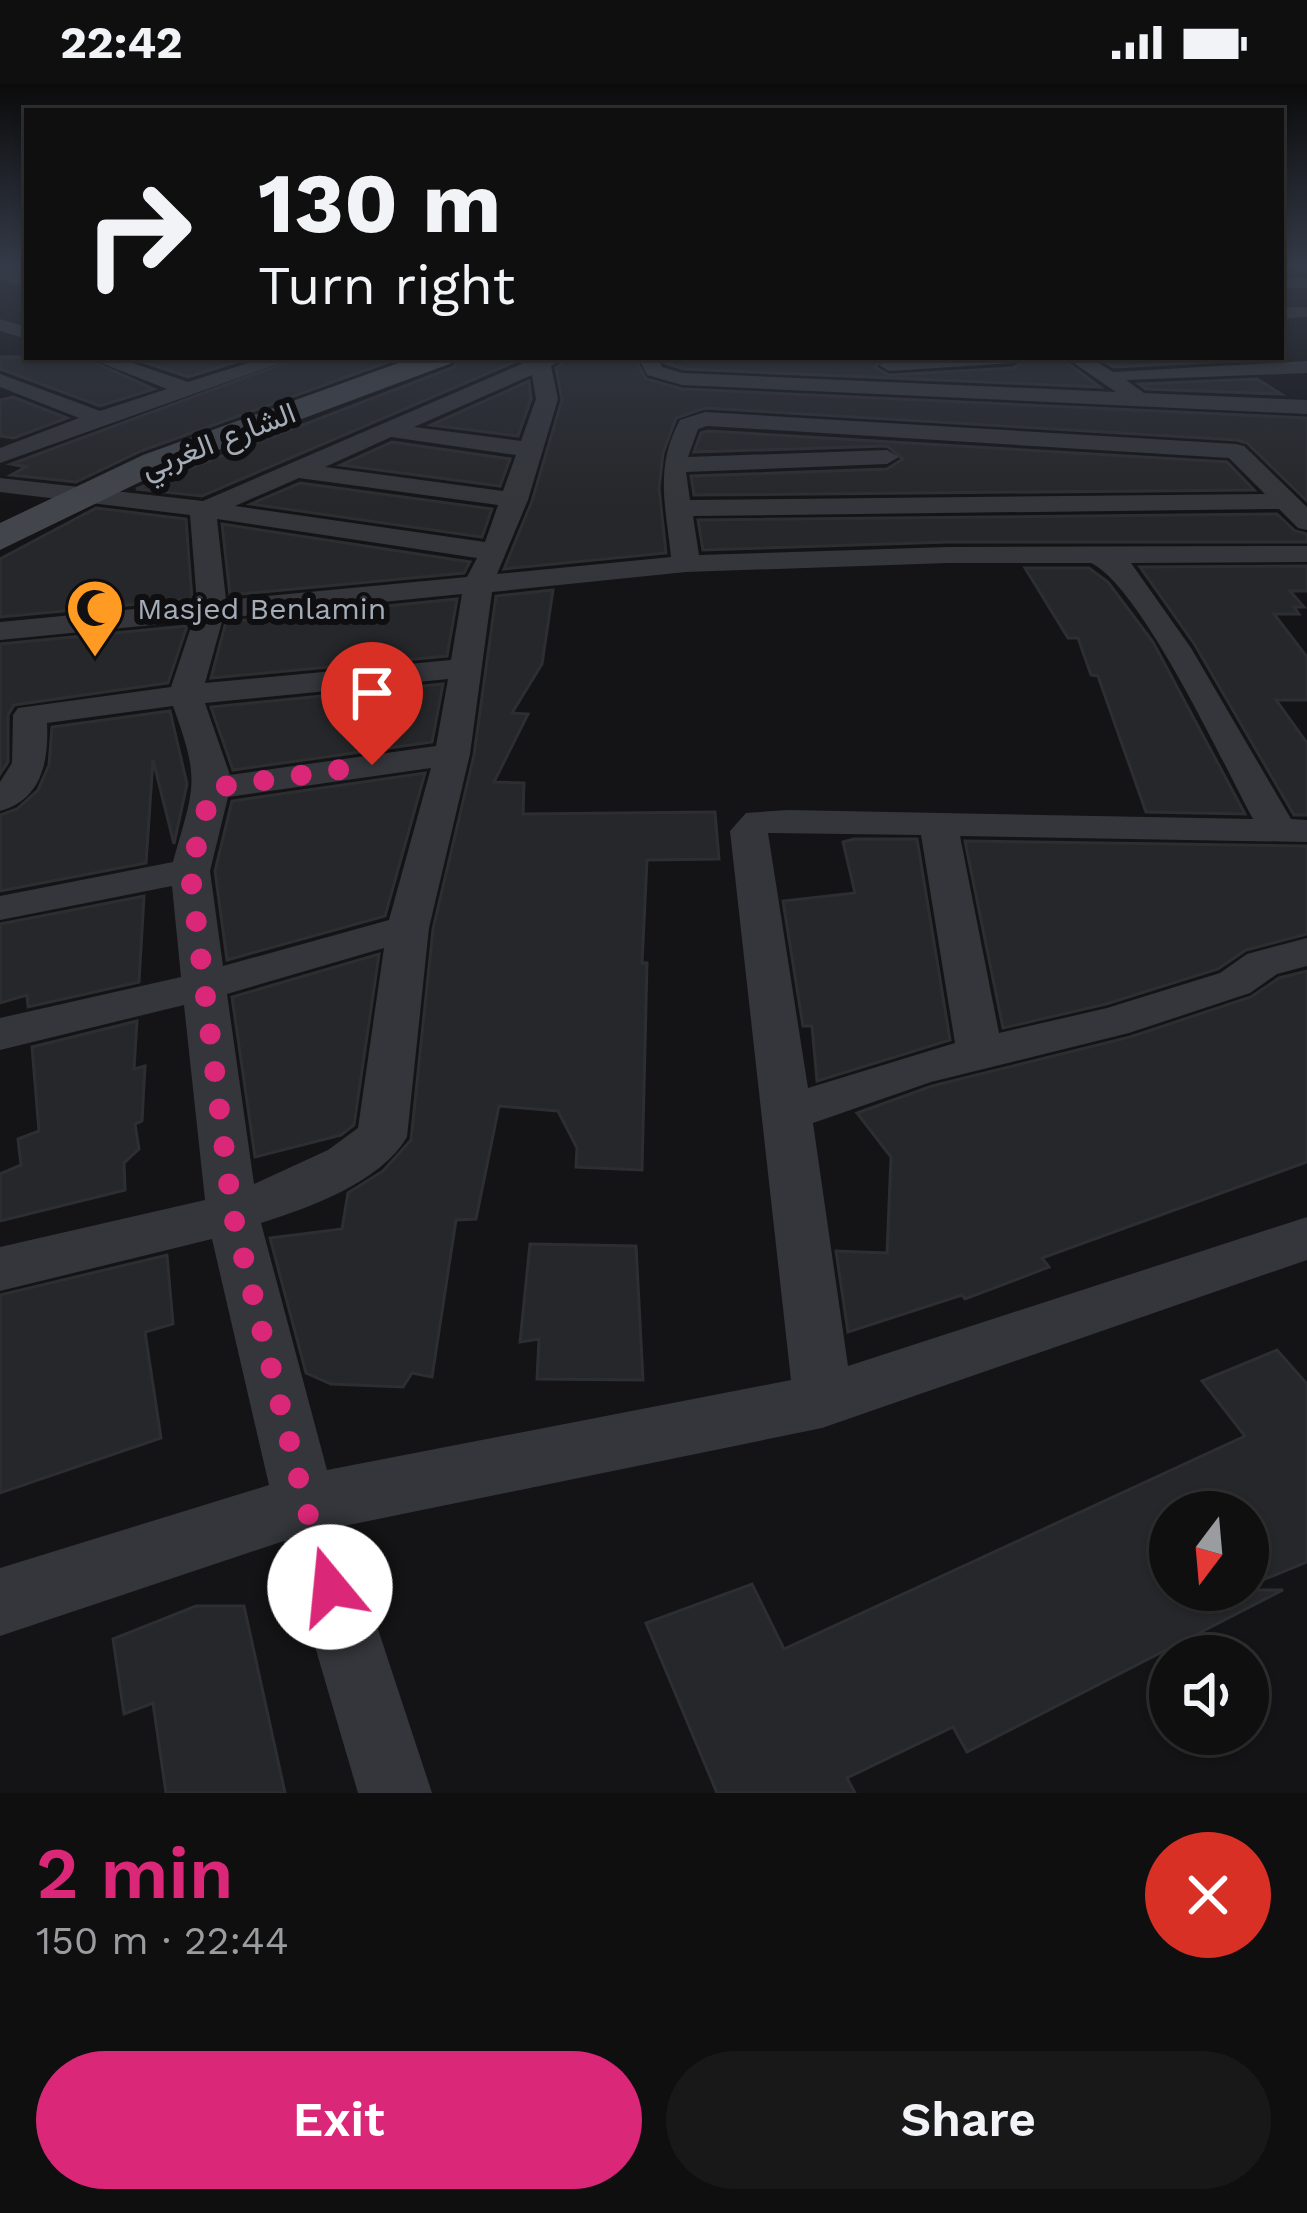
<!DOCTYPE html>
<meta charset="utf-8">
<style>
:root{--surface:#0f0f10;--page:#181819;--text:#f1f3f6;--muted:#9b9c9f;--line:#2f2f30;--accent:#db2777}
body{margin:0;font-family:"Work Sans",Vazirmatn,sans-serif;background:var(--page);color:var(--text);height:100vh;display:flex;flex-direction:column;font-size:45px;white-space:nowrap}
*{box-sizing:border-box;margin:0}
p{font-size:39px;color:var(--muted)}
.icon{flex:none;width:66px;height:66px;fill:none;stroke:currentColor;stroke-width:2;stroke-linecap:round;stroke-linejoin:round}
.map{position:relative;height:1709px;overflow:hidden}
.drawer{display:flex;flex-direction:column;background:var(--surface);flex:1}
.drawer>*{flex:none}
.guide{position:absolute;left:24px;top:24px;width:1260px;height:252px;border-radius:0px;box-shadow:0 3px 9px #0004,0 0 0 3px var(--line);background:#0f0f10;color:var(--text);overflow:hidden}
.needle{width:78px;rotate:196deg}
.tools{position:absolute;left:1149px;top:1407px;display:grid;gap:24px}
.tools a{display:grid;place-items:center;width:120px;height:120px;border-radius:50%;background:var(--surface);box-shadow:0 3px 9px #0004,0 0 0 3px var(--line);font-size:60px}
.pin{position:absolute;display:grid;place-items:center;width:102px;height:102px;color:#fff;margin:-123px -51px;border-radius:50% 50% 50% 0;rotate:-45deg;box-shadow:0 0 12px #0007}
.pin .icon{rotate:45deg}
.me{position:absolute;width:132px;margin:-66px;rotate:343deg;stroke-linejoin:round;filter:drop-shadow(0 0 9px #0008)}
.turn{display:flex;align-items:center;gap:42px;height:252px;padding:0 36px;font-size:54px}
.turn .icon{width:156px;height:156px;stroke-width:2.5}
.turn b{display:block;font-size:84px;line-height:102px}
.round{display:grid;place-items:center;flex:none;width:126px;height:126px;border-radius:63px;background:var(--page)}
.head{display:flex;align-items:center;justify-content:space-between;height:204px;padding:0 36px}
h1{font-size:72px;font-weight:600;line-height:90px;color:var(--accent)}
.primary-button{display:flex;gap:24px;margin-top:auto;padding:24px 36px}
.primary-button a{flex:1;height:138px;border-radius:72px;background:var(--accent);color:#fff;font-size:48px;font-weight:600;line-height:138px;text-align:center}
.primary-button a+a{background:var(--page);color:var(--text)}
.status{display:flex;justify-content:space-between;align-items:center;height:84px;padding:0 60px;background:var(--surface);direction:ltr}
.status svg{height:33px;fill:currentColor}
.map>svg:first-child{display:block}
</style>
<div class="status"><b>22:42</b><svg viewBox="0 0 49 12"><path d="M0 12V9h3v3zM5 12V6h3v6zM10 12V3h3v9zM15 12V0h3v12zM26 1h20v11H26zM47 4h2v5h-2z"/></svg></div>
<div class="map">
<svg width="1307" height="1709" viewBox="0 0 1307 1709">
<rect width="100%" height="100%" fill="#141416"/>
<g fill="#26272a" stroke="#2d2e32" stroke-width="3">
<polygon points="0,273 82,273 154,305 100,322 0,285"/>
<polygon points="129,273 252,273 188,293"/>
<polygon points="301,273 402,273 141,367 76,398 11,391 26,383 11,380"/>
<polygon points="460,273 526,273 202,412 136,405 454,283"/>
<polygon points="569,273 634,273 646,295 682,305 1307,334 1307,417 1247,359 1237,356 705,324 676,334 663,369 659,404 666,469 504,485 532,417 562,316 556,284"/>
<polygon points="663,273 884,273 875,283 889,291 1013,284 1026,276 1061,274 1100,303 684,285 665,279"/>
<polygon points="1097,273 1221,273 1227,277 1114,283"/>
<polygon points="1257,295 1281,310 1146,305 1139,300"/>
<polygon points="529,297 531,315 518,352 431,341"/>
<polygon points="13,313 67,334 14,354 0,352 0,316"/>
<polygon points="708,347 1227,378 1254,406 694,411 691,392 887,385 903,375 887,362 694,368 701,349"/>
<polygon points="392,358 510,375 500,402 341,381"/>
<polygon points="300,399 492,425 482,453 251,420"/>
<polygon points="96,424 186,435 192,515 0,533 0,475"/>
<polygon points="1277,430 1295,447 1307,450 1307,458 948,458 703,466 698,436"/>
<polygon points="222,440 470,478 464,489 230,511"/>
<polygon points="1307,482 1307,507 1290,507 1304,523 1294,523 1299,530 1274,530 1307,573 1307,616 1276,616 1307,659 1307,731 1294,731 1195,561 1140,483"/>
<polygon points="1025,484 1089,484 1108,498 1153,558 1245,730 1146,728 1098,592 1091,591 1078,554 1068,554"/>
<polygon points="553,506 542,580 512,629 528,630 494,698 524,699 523,730 715,728 719,775 647,776 642,879 647,879 642,1086 576,1083 577,1064 558,1027 499,1022 476,1135 456,1136 432,1293 412,1289 403,1303 331,1300 306,1289 270,1154 342,1145 348,1109 383,1087 411,1056 433,845 474,671 496,512"/>
<polygon points="457,515 447,572 211,594 226,538"/>
<polygon points="187,542 168,599 14,621 8,631 8,678 0,690 0,560"/>
<polygon points="443,600 432,658 233,686 211,623"/>
<polygon points="170,627 187,700 174,760 153,676 146,779 0,807 0,731 17,725 38,706 49,681 52,643"/>
<polygon points="425,689 385,832 227,876 215,787 232,717"/>
<polygon points="854,755 917,755 950,956 817,997 812,942 803,942 783,817 855,809 843,758"/>
<polygon points="965,757 1307,762 1307,850 1246,866 1218,885 1106,920 1003,944"/>
<polygon points="144,812 139,898 28,923 27,911 0,919 0,840"/>
<polygon points="379,870 354,1041 341,1051 255,1073 232,913"/>
<polygon points="1307,887 1307,1078 1042,1174 1049,1183 965,1215 962,1211 848,1248 836,1167 887,1169 891,1073 857,1029 932,1002 1130,953 1251,913 1279,894"/>
<polygon points="137,937 134,985 145,982 142,1037 135,1040 139,1065 124,1079 125,1106 0,1137 0,1090 21,1081 18,1055 39,1047 32,963"/>
<polygon points="530,1160 636,1162 643,1296 537,1295 539,1255 520,1258"/>
<polygon points="167,1171 173,1240 145,1248 161,1354 0,1409 0,1211"/>
<polygon points="1277,1266 1307,1300 1307,1478 1248,1502 1248,1428 1170,1428 1170,1506 1283,1506 967,1668 953,1643 847,1694 855,1709 717,1709 646,1539 752,1500 784,1565 1245,1352 1202,1297"/>
<polygon points="196,1522 244,1522 285,1709 166,1709 153,1619 124,1630 113,1555"/>
</g>
<g fill="none" stroke-linecap="round" stroke-linejoin="round">
<g fill="#34363b" fill-rule="evenodd">
<polygon points="0,186 27,193 27,203 0,196"/>
<rect x="1281" y="194" width="26" height="10"/>
<polygon points="1281,223 1307,223 1307,233 1281,235"/>
<polygon points="0,235 27,243 27,255 0,247"/>
<polygon points="86,273 115,273 188,298 267,273 297,273 0,379 0,364 79,334 0,303 0,290 100,327 167,305"/>
<path d="M565,273L551,282L558,315L528,416L497,490L671,473C666,423 654,384 680,336L705,328L1236,360L1244,362L1307,423V446L1298,444L1279,425L693,432L699,471L948,463L1307,462V478L1131,479L1191,564L1291,735L1307,736V758L960,752L999,949L1107,924L1220,889L1247,870L1307,854V882L1277,890L1250,909L1129,949L931,998L813,1039L848,1282L1307,1133V1176L822,1344L344,1442L432,1709H358L284,1457L0,1552V1484L269,1401L212,1155L0,1207V1163L205,1116L184,921L0,966V934L181,893L172,802L0,836V812L173,778C194,702 201,699 173,622L47,639C49,676 42,716 0,727V698L12,679L13,631L18,624L171,603L193,537L0,556V538L197,519L190,431L0,408V394L203,417L533,275ZM532,291L536,315L521,357L414,343ZM707,342L1229,374L1265,410L690,416L686,388L887,380L899,373L887,366L688,373L698,345ZM391,353L516,371L503,407L325,383ZM299,394L498,421L485,458L235,422ZM217,435L477,474L467,493L226,516ZM948,479H1091C1142,504 1222,678 1253,735L788,726L746,729L730,747L791,1296L327,1386L261,1139C309,1124 381,1098 407,1053L429,844L470,670L492,508L686,488ZM462,510L451,576L205,599L223,534ZM448,595L436,662L230,691L205,619ZM431,684L389,836L223,882L210,787L228,713ZM768,749L921,751L955,959L808,1004ZM384,864L358,1044L328,1066L254,1100L227,910Z"/>
<polygon points="638,273 658,273 662,283 683,289 1116,308 1065,273 1089,273 1113,288 1307,277 1307,289 1126,296 1144,309 1307,316 1307,330 682,301 647,291"/>
<polygon points="919,273 1023,273 1013,279 889,287 879,281 889,275"/>
</g>
<polygon fill="#42454b" fill-rule="evenodd" points="415,273 456,273 452,279 167,385 0,466 0,439 143,371"/>
</g>
<linearGradient id="sky" x2="0" y2="1"><stop stop-color="#0b0b0c"/><stop offset="0.43" stop-color="#343a47"/><stop offset="1" stop-color="#343a47" stop-opacity="0"/></linearGradient>
<rect width="1307" height="422" fill="url(#sky)"/>
<g fill="none" stroke-linecap="round" stroke-linejoin="round">
<polyline stroke="#db2777" stroke-width="21" stroke-dasharray="0 37.8" points="330,1503 305,1420 232,1127 190,787 212,704 372,681"/>
</g>
<defs>
<symbol id="mosque-pin" viewBox="-11 -11 22 30"><path d="M0 17L-7.5 6A9.5 9.5 0 1 1 7.5 6Z" fill="#ff9a22" stroke="#0f0f11"/><path d="M3.5-4.9A6 6 0 1 0 3.5 4.9A5 5 0 1 1 3.5-4.9Z" fill="#111"/></symbol>
</defs>
<g fill-rule="evenodd">
<use href="#mosque-pin" x="62" y="491" width="66" height="90"/>
</g>
<g text-anchor="middle" dominant-baseline="central" stroke-width="12" stroke-linejoin="round" paint-order="stroke">
<g font-size="30" fill="#a4acb7" stroke="#0f0f11">
<text transform="translate(218 356) rotate(-21)">الشارع الغربي</text>
</g>
<g font-size="30" fill="#a4acb7" stroke="#0f0f11" text-anchor="start">
<text x="137" y="524">Masjed Benlamin</text>
</g>
</g>
</svg>
<div class="tools">
<a><svg class="needle" viewBox="-14 -14 28 28"><path d="M0-13l5 13h-10z" fill="#e53935"/><path d="M0 13l5-13h-10z" fill="#9b9c9f"/></svg></a>
<a><svg class="icon" aria-label="sound" viewBox="0 0 24 24"><path d="M4 9h4l5-4v14l-5-4H4zM17 9q2 3 0 6"/></svg></a>
</div>
<div class="pin" style="left:372px;top:681px;background:#d93025"><svg class="icon" aria-label="arrive" viewBox="0 0 24 24"><path d="M6 21V4h12l-3 4 3 4H6"/></svg></div>
<svg class="me" style="left:330px;top:1503px" viewBox="-20 -20 40 40"><circle r="19" fill="#fff"/><path d="M0-13L10 11 0 6-10 11z" fill="#db2777"/></svg>
<div class="guide">
<div class="turn"><svg class="icon" aria-label="right" viewBox="0 0 24 24"><path d="M7 20v-9h11M14 6l5 5-5 5"/></svg><div><b>130 m</b>Turn right</div></div>
</div>
</div>
<section class="drawer">
<div class="head"><div><h1>2 min</h1><p>150 m · 22:44</p></div><a class="round" style="background:#d93025;color:#fff"><svg class="icon" aria-label="close" viewBox="0 0 24 24"><path d="M6 6l12 12M18 6L6 18"/></svg></a></div>
<div class="primary-button"><a>Exit</a><a>Share</a></div>
</section>
